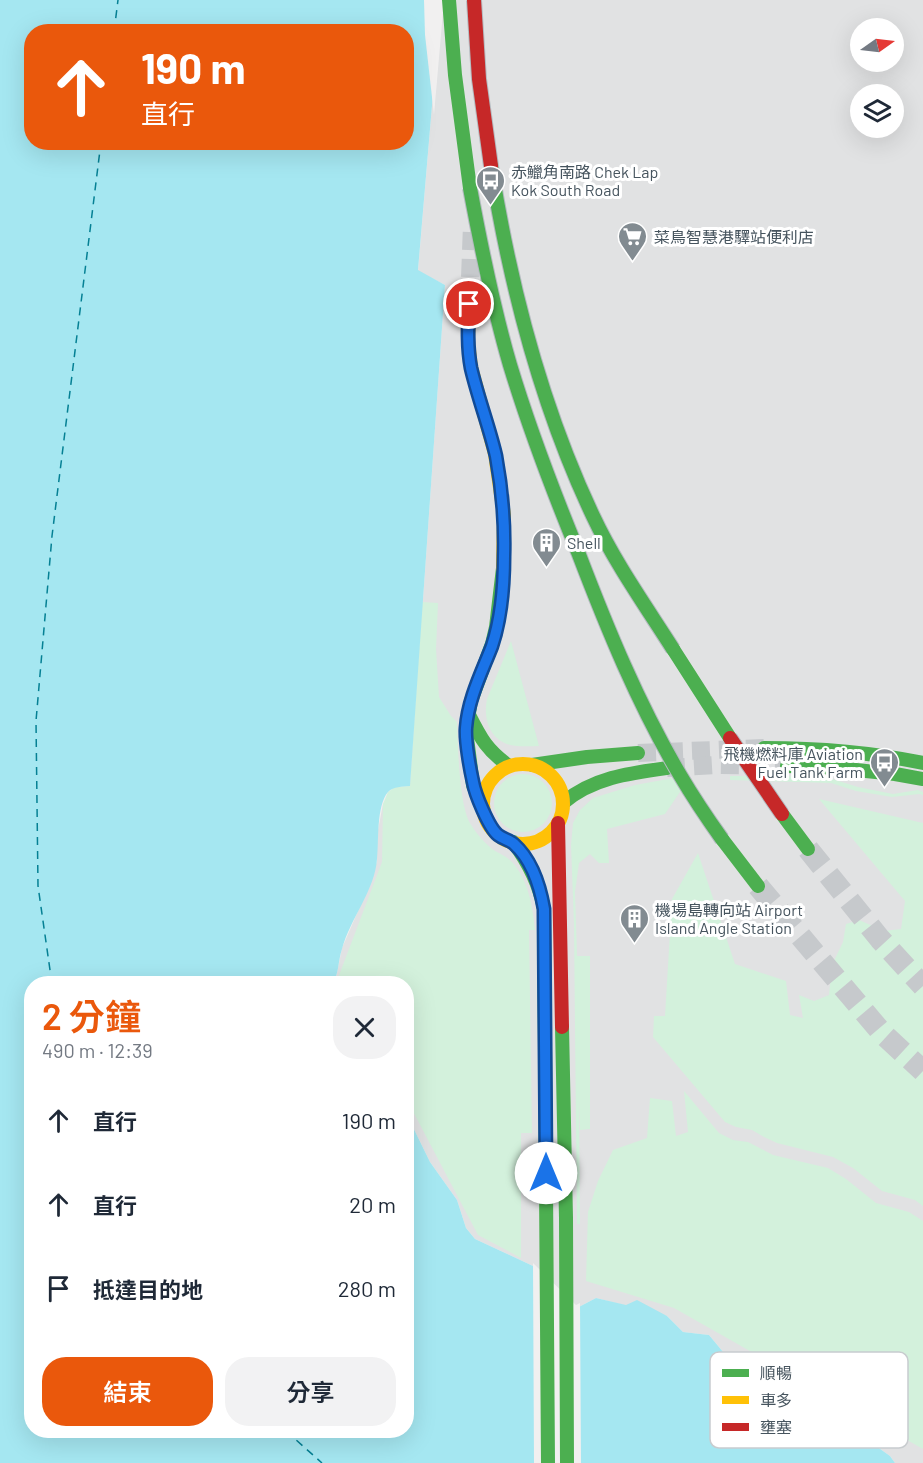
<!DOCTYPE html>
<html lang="zh-TW">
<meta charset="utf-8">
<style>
:root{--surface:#fff;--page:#f2f2f3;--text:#1f2937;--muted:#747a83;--accent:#ea580c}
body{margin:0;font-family:Barlow,"Noto Sans TC",sans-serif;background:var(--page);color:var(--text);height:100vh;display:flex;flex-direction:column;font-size:22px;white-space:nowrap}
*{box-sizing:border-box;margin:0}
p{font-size:20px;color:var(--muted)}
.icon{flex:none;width:33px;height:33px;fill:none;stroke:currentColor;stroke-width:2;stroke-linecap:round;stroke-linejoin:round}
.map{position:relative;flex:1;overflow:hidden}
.panel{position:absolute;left:24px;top:976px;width:390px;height:462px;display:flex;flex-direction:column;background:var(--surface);border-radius:24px;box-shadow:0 6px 24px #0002}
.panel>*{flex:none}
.top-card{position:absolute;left:24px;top:24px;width:390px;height:126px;border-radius:24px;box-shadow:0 6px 24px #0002;background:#ea580c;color:#fff;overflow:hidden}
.needle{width:39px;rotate:76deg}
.fabs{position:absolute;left:850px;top:18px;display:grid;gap:12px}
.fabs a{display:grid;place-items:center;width:54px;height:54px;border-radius:50%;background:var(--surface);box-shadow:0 6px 24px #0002;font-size:30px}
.pin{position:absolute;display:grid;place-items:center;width:51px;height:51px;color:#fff;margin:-26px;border:3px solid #fff;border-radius:50%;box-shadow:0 2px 6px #0007}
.me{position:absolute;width:66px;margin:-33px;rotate:0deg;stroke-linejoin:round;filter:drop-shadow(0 0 4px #0008)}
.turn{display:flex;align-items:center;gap:21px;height:126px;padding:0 18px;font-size:27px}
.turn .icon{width:78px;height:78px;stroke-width:2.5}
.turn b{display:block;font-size:42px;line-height:51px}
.round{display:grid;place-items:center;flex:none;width:63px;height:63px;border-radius:24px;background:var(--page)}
.headline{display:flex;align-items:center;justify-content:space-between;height:102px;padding:0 18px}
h1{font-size:36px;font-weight:600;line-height:45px;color:var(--accent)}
.primary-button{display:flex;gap:12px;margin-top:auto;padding:12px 18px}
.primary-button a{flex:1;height:69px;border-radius:24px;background:var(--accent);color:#fff;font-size:24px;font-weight:600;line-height:69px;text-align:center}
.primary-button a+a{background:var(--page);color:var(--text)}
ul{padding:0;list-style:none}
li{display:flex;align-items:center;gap:18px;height:84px;padding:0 18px}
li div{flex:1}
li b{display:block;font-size:22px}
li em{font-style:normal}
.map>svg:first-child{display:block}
</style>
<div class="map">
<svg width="923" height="1463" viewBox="0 0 923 1463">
<rect width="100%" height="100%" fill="#f1f0f0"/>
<path fill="#e1e2e3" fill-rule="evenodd" d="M441,0H923V1463H895L890,1456L876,1446L830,1427L780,1386L767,1382L750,1389L740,1382L733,1364L709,1335L683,1332L667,1316L596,1298L575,1309L533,1266L475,1239L466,1228L457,1200L430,1162L407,1115L406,984H333L336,978L342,948L371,881L377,861V835L383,804L410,786L445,285L418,271ZM861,28H894V62H861ZM861,94H894V128H861Z"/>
<g fill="#d3f1dc">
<path d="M422,602L438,603L436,649L439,697L451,716L457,722C458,746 459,804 470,823C475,832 483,841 491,848C497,853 505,855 511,861C528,878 533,907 535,930H529L532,1133H521V1258L478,1235L407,1100L406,984H341L338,978L382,862L383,804L388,792L395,787L410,786Z"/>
<path d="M511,641L539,746C530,746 519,747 510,745C489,739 483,718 487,699Z"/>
<circle cx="523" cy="803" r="29"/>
<polygon points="685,776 682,789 665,814 607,829 609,863 599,863 590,854 579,863 575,892 577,956 590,956 590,1129 580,1130 579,1101 580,1224 577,1224 574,925 571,845 573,823 580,810 593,798 635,785"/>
<polygon points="730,776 785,776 832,779 858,787 893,794 918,790 923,792 923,795 919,794 892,797 856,791 831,783 730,780"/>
<polygon points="819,799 923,823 923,1206 915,1200 882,1191 853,1168 833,1157 777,1143 764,1137 752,1130 736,1127 725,1122 653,1037 654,1016 665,1016 672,899 698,853 735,964 786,981 790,1015 803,1018 799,995 814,1001 829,995 832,965 843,942 846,924 859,920 884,931 901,929 905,901"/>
<polygon points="684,1091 719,1133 733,1140 748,1142 773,1155 828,1168 846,1179 876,1203 909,1212 923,1221 923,1449 674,1308 586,1281 588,1212 598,1181 613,1150 647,1138 650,1098 672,1101 676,1136 688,1132"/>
</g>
<path fill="#a5e7f1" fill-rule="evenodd" d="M0,0H441L418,270L445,285L410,786C402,787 394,786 388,792C376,806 379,842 377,859C375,890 350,919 342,949C338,961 339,973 333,984H32V1431H406L407,1115L430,1162L457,1200L466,1228L475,1239L533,1266L575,1309L596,1298L626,1305L637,1300L667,1316L683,1332L709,1335L733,1364L740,1382L750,1389L767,1382L780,1386L830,1427L876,1446L890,1456L895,1463H0ZM32,32H406V142H32Z"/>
<g fill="#f1f0f0">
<polygon points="424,0 444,0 434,115 425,35"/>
<polygon points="533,1263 576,1305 580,1303 581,1463 534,1463"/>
</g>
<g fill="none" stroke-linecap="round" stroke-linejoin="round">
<g stroke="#058094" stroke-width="1.5" stroke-dasharray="8 6" stroke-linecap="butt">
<polyline points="114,32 118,0"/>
<polyline points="52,984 38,886 36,721 52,536 101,142"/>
<polyline points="286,1431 322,1463"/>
</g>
<g stroke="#c6c9cc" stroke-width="18" stroke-dasharray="18 9" stroke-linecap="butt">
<polyline points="469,304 472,225"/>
<polyline points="638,753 764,748"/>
<polyline points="667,768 717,765 787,766"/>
</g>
<g stroke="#c6c9cc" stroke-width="22" stroke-dasharray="22 11" stroke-linecap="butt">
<polyline points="808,849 880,939 923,986"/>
<polyline points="758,886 882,1033 923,1071"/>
</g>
<g stroke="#4caf50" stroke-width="14">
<polyline points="449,0 455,75 470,188"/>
<polyline points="673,649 730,738"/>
<path d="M469,715C481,739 487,750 509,766"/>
<path d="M764,748C818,748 870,752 923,763"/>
<polyline points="532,765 587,757 638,753"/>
<polyline points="787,766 837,768 895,774 923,779"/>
<path d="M563,803C592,778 630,773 667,768"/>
<polyline points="484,812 473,785 466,730 471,701 492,644 496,627 503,568"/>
<polyline points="782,814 808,849"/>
<polyline points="722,839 758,886"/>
<path d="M513,842C529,863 539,883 544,909L548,1463"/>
<polyline points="562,1027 566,1218 567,1463"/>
</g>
<g stroke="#ffc107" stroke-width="14">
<polyline points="469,304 468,341 471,367 495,454 504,515 503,568"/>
<circle cx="523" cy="804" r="40"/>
</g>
<polyline stroke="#c62828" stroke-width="14" points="558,823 562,1027"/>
<defs>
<g id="fast-bridge">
<path d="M491,166C510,285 541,406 593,516C615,563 645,605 673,649"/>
<path d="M470,188C481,247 493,307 510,365C529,428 553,491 578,552C607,628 638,704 680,775C693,797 707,818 722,839"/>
</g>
<g id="jam-bridge">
<polyline points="474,0 479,79 491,166"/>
<polyline points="730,738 782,814"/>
</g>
</defs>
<use href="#fast-bridge" stroke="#b4bbc0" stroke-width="16" stroke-linecap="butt"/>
<use href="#jam-bridge" stroke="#b4bbc0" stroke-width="16" stroke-linecap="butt"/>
<use href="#fast-bridge" stroke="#4caf50" stroke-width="14"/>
<use href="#jam-bridge" stroke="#c62828" stroke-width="14"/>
</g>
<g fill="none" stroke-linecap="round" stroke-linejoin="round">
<defs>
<path id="route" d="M469,304C468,326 467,347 471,368C478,398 489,426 496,456C502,489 505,522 504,556C504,584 501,619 492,646C482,672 468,699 466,728C465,741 470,769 473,782C475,794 489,828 498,835C503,839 510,840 514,844C532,860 540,886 544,909L546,1173"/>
</defs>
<use href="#route" stroke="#114b97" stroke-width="15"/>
<use href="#route" stroke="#1a73e8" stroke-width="10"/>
</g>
<defs>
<symbol id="bus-pin" viewBox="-11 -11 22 30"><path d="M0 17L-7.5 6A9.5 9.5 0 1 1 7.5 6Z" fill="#828b91" stroke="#fff"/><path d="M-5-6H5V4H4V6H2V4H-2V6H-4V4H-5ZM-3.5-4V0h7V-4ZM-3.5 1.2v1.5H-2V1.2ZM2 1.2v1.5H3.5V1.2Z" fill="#fff"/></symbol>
<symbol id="supermarket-pin" viewBox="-11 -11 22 30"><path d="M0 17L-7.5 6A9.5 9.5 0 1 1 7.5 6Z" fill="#828b91" stroke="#fff"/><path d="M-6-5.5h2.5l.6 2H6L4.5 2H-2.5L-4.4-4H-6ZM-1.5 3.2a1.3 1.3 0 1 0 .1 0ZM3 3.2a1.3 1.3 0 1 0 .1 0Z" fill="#fff"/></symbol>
<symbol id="building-pin" viewBox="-11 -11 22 30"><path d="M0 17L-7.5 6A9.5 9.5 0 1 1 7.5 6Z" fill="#828b91" stroke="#fff"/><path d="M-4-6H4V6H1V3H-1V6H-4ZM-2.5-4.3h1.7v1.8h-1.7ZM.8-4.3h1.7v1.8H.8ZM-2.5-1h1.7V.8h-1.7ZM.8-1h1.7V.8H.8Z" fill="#fff"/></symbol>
</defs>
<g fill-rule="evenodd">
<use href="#bus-pin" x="474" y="164" width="33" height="45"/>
<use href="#supermarket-pin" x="616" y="220" width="33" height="45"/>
<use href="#building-pin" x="530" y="526" width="33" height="45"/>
<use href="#bus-pin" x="868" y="746" width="33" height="45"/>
<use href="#building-pin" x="618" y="902" width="33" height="45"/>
</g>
<g text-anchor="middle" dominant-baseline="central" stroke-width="6" stroke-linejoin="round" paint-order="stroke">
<g font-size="16" fill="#46545e" stroke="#fff" text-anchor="start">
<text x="511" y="171">赤鱲角南路 Chek Lap<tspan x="511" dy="18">Kok South Road</tspan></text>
<text x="654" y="236">菜鳥智慧港驛站便利店</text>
<text x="567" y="542">Shell</text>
<text x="863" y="753" text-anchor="end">飛機燃料庫 Aviation<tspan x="863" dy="18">Fuel Tank Farm</tspan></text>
<text x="655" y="909">機場島轉向站 Airport<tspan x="655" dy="18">Island Angle Station</tspan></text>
</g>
</g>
<rect x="710" y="1352" width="198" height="96" rx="9" fill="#fff" stroke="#c8cccf" stroke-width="1.5"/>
<rect x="722" y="1369" width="27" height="8" fill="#4caf50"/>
<rect x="722" y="1396" width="27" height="8" fill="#ffc107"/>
<rect x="722" y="1423" width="27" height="8" fill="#c62828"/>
<g font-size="16" fill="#46545e">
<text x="760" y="1379">順暢</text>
<text x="760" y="1406">車多</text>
<text x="760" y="1433">壅塞</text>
</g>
</svg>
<div class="fabs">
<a><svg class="needle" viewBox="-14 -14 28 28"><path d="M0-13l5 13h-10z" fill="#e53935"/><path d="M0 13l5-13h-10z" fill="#747a83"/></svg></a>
<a><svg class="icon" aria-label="layers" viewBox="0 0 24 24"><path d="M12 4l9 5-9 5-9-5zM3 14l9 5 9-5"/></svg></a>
</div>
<div class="pin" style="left:469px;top:304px;background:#d93025"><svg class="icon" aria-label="arrive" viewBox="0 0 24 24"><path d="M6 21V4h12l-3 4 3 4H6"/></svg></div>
<svg class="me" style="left:546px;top:1173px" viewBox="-20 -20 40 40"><circle r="19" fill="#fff"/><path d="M0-13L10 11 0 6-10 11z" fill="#1a73e8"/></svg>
<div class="top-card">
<div class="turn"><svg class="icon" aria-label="ahead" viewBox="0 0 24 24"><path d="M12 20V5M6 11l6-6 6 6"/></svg><div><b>190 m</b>直行</div></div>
</div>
<section class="panel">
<div class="headline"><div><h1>2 分鐘</h1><p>490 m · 12:39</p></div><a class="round"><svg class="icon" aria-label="close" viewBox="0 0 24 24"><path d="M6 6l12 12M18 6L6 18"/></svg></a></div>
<ul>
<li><svg class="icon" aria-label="ahead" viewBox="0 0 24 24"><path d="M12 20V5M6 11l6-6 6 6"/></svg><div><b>直行</b></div><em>190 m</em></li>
<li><svg class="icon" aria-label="ahead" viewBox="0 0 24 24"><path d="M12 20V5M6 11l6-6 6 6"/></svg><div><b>直行</b></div><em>20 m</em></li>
<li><svg class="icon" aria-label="arrive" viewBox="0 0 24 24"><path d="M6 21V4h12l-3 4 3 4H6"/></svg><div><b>抵達目的地</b></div><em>280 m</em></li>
</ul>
<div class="primary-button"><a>結束</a><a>分享</a></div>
</section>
</div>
